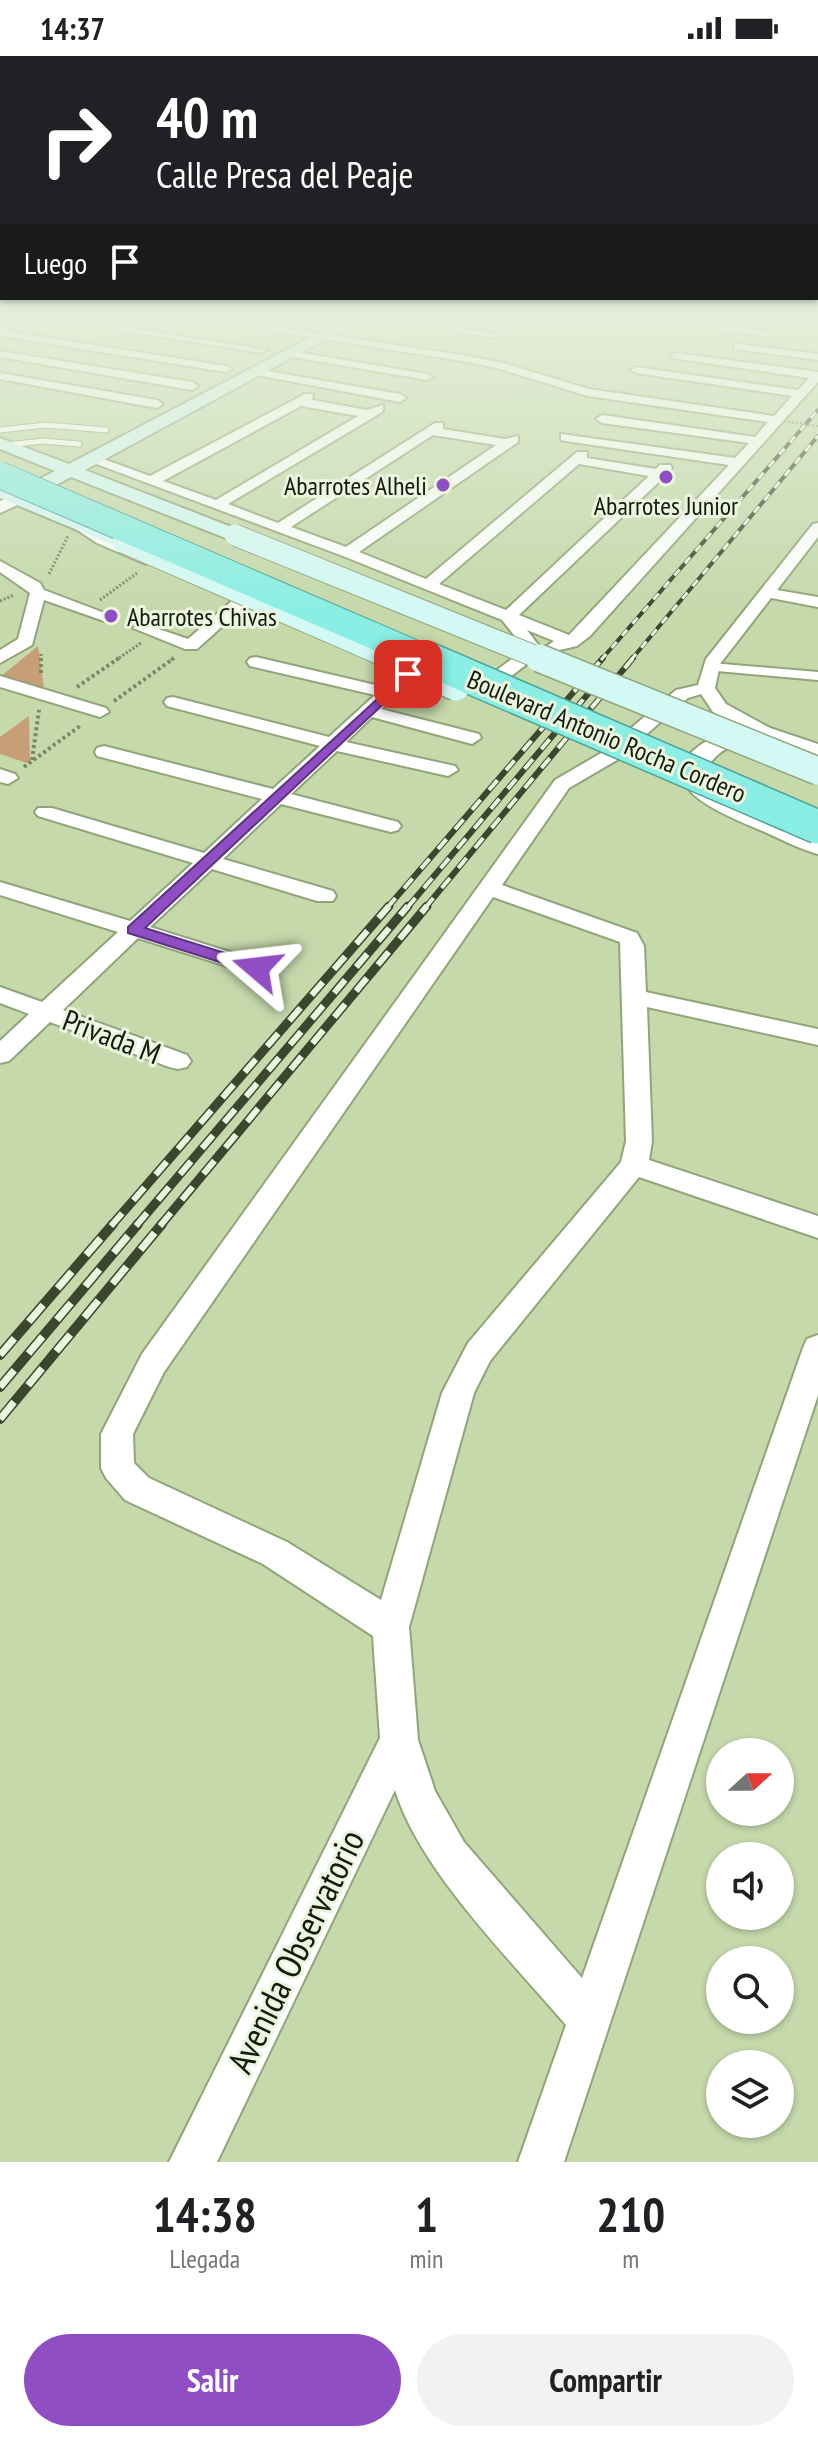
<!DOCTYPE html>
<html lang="es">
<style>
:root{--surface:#fff;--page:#f2f2f2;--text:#202124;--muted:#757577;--accent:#8f4ec3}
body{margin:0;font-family:"PT Sans Narrow",sans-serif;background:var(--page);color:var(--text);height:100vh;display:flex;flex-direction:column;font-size:30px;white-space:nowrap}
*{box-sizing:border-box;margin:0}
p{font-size:26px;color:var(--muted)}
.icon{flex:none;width:44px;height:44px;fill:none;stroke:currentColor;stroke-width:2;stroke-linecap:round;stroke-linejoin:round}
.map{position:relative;height:2106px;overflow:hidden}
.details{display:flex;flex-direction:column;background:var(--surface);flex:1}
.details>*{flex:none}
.guide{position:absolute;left:0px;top:0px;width:818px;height:244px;box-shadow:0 2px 6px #0004;background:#202124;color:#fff;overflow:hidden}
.needle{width:52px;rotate:69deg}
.controls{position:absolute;left:706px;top:1682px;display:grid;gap:16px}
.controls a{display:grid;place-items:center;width:88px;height:88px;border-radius:50%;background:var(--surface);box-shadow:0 2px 6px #0004;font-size:40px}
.pin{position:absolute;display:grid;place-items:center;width:68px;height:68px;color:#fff;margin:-34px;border-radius:16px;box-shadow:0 4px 12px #0006}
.me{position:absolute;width:88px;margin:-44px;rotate:287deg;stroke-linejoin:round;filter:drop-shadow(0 0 6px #0008)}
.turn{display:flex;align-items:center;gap:28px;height:168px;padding:0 24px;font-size:36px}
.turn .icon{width:104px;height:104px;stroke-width:2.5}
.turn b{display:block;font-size:56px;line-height:68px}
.then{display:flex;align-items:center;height:76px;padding:0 24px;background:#0003;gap:16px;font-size:30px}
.eta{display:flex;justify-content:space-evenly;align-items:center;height:136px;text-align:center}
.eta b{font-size:48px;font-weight:600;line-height:56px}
.action{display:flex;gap:16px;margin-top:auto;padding:16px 24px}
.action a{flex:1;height:92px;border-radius:48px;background:var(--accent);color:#fff;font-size:32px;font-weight:600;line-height:92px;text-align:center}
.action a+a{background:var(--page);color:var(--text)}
.status{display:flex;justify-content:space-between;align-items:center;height:56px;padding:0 40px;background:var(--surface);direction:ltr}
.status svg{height:22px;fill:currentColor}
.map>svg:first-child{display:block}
</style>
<div class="status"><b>14:37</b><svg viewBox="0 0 49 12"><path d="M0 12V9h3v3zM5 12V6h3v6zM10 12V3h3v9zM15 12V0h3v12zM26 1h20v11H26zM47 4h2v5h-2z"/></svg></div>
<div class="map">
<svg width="818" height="2106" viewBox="0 0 818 2106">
<rect width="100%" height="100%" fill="#c5d9ab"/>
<g fill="#c79e75">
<polygon points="38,590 44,632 0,622 0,621"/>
<polygon points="29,660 30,708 0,698 0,681"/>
</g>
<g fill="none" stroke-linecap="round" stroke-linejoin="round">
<defs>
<g id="service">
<polyline points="0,374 46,369 106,374"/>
<polyline points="7,389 43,385 79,388"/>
</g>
<polygon id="pedestrian" points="711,607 818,616 818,624 706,614 704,611"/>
<g id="minor">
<polygon points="36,261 63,261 267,294 262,297"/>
<path d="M183,261H210L462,299L503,307L589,333L774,360L792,340L636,317L630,314L636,311L798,334L809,322L672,302L670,300L676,297L818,316V326L590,580L577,590L555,595L547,590L554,585L527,574L542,594L540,598L501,628L471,637L462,632L489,620L525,593L502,564L343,500L83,403L95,400L150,420L305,338H313L312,344L367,354L383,349V355L374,361L228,448L278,467L435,367H443V373L505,383L518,380V386L359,496L426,523L577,396H587V402L656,413L660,409H670L672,412L664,421L519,559L569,579L729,409L565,385L561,384V378L735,402L749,387L602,367L596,363L602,359L755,381L768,366L588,340L497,312L462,305ZM301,350L358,360L216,444L163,425ZM433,379L496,389L346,491L291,471ZM579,408L649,420L506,554L439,528Z"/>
<polygon points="368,261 395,261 501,279 496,282"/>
<polygon points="507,261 536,261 540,264 535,267"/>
<polygon points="766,261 818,264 818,270 771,264"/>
<polygon points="708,267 767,275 772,278 767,281 704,272 704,268"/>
<polygon points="0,274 226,310 232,313 226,316 0,280"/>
<polygon points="738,288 818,298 818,304 734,293 734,289"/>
<polygon points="0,295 192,326 198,330 192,334 0,301"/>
<polygon points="291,295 427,318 433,321 427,324 287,300 287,296"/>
<polygon points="255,313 400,338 406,342 400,346 251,318 251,314"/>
<polygon points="0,317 157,344 163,348 157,352 0,323"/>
<polygon points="75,462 154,503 146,508 141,506 97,487 70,469 68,466"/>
<path d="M818,467V481L777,534L818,541V551L771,542L720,608L715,632L726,648L770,672L772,676L770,680H756L713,656L701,638L688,642L617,704L569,732L502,829L637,877L644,890L646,936L818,973V989L647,951L652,1085L649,1104L818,1160V1182L639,1121L490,1305L474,1337L409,1571L418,1684L435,1735L464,1786L582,1922L803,1292L807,1283L818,1279V1339L564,2106H518L566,1969C511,1904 420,1815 395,1734L217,2106H169L380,1682L373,1580L263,1508L125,1444L106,1422L101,1412V1378L142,1298L555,724L603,696L676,634L698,629L706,603L813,468ZM493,841L620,886L626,1085L621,1106L468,1287L442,1337L381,1544L287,1486L149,1422L134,1407L133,1378L164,1316Z"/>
<polygon points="0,505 40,527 44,534 115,561 107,566 44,544 32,589 0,607 0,594 18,583 30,537 0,516"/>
<polygon points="240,541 246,543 246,549 197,593 185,593 133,572 141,567 188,583 234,543"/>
<polygon points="256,601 384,631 402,614 414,614 417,618 414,622 381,653 479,678 481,682 472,688 372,661 346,686 455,710 458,714 448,720 337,695 291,738 398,766 401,770 398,774 391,776 281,748 223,803 333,835 336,840 333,845 317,845 212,813 150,871 265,907 269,912 265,917 249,917 138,882 63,954 187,999 191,1005 187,1011 178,1013 169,1011 50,966 9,1005 0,1007 0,985 29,958 0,947 0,931 42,946 118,876 0,839 0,826 130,865 193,807 38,760 35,756 38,752 52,752 204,797 262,743 97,700 95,696 97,692 104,690 273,733 320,690 167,650 164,646 167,642 173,641 329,681 375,639 250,610 247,606 250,602"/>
<polygon points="0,620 106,652 109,656 100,661 0,631"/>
<polygon points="0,713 15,718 18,722 8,728 0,726"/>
</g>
<g id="tertiary">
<polygon points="19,261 37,261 0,277 0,268"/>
<polygon points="18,437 24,438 27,442 24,446 0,457 0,445"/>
<path d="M767,671L818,688V703C801,699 786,689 769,685C745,680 711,694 706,718C717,748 788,768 818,781V798C798,793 779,782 760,774C731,761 641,729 702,688C720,676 745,669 767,671Z"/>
</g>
<polygon id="secondary" points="349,261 367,261 85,414 242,475 245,479 242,483 228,483 71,421 32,442 130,482 133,486 130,490 116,490 0,442 0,431 16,435 55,415 0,393 0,382 69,408"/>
</defs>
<use href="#service" stroke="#92a479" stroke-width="7"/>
<use href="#pedestrian" stroke="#92a479" stroke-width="4"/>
<use href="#minor" stroke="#92a479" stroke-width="4"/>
<use href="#tertiary" stroke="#92a479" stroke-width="4"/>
<use href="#secondary" stroke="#92a479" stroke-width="4"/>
<g stroke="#7a8867" stroke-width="3" stroke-dasharray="2 2" stroke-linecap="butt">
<polyline points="49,518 68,480"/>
<polyline points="100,544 137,517"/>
<polyline points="0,545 14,539"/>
<polyline points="41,598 41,604"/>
<polyline points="116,604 141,587"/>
<polyline points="171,604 174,602"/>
</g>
<g stroke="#7a8867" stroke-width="4" stroke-dasharray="3 3" stroke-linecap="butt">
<polyline points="41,602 41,620"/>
<polyline points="77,631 119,602"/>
<polyline points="114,645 174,602"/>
<polyline points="32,704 39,654"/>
<polyline points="24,711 80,670"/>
</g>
<use href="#service" stroke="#fff" stroke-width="5"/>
<use href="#pedestrian" fill="#fff" fill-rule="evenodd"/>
<use href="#minor" fill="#fff" fill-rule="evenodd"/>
<use href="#tertiary" fill="#fff" fill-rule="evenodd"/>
<use href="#secondary" fill="#d3f9f5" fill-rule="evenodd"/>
<defs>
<g id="rail-far3">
<polyline points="601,604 818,354"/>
<polyline points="631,604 818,380"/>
</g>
<g id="rail-far2">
<polyline points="387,852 603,602"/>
<polyline points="407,852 593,632"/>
<polyline points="425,852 633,602"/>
</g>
<g id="rail-far1">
<polyline points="111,1170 389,850"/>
<polyline points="136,1170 408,850"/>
<polyline points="160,1170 427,850"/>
</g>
<g id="rail">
<polyline points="0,1299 113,1168"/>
<polyline points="0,1331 138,1168"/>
<polyline points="0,1363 162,1168"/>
</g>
</defs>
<use href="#rail-far3" stroke="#3c462f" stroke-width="4"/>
<use href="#rail-far2" stroke="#3c462f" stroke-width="6"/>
<use href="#rail-far1" stroke="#3c462f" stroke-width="9"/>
<use href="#rail" stroke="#3c462f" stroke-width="10"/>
<use href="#rail-far3" stroke="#ebf6df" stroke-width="3" stroke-dasharray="8" stroke-linecap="butt"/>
<use href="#rail-far2" stroke="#ebf6df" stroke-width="4" stroke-dasharray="13" stroke-linecap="butt"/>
<use href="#rail-far1" stroke="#ebf6df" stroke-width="6" stroke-dasharray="17" stroke-linecap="butt"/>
<use href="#rail" stroke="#ebf6df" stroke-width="7" stroke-dasharray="22" stroke-linecap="butt"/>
<defs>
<g id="secondary-bridge-far1">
<polyline points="235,479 544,604"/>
<polyline points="123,486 394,604"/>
</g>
<g id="secondary-bridge">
<polyline points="390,602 456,631"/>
<polyline points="539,602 818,715"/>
</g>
<polyline id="trunk-bridge-far1" points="0,419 430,604"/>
<polyline id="trunk-bridge" points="426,602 818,771"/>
</defs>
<use href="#secondary-bridge-far1" stroke="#92a479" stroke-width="23" stroke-linecap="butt"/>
<use href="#secondary-bridge" stroke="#92a479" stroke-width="30" stroke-linecap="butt"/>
<use href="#trunk-bridge-far1" stroke="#4ea294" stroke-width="28" stroke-linecap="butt"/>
<use href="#trunk-bridge" stroke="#4ea294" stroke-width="36" stroke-linecap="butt"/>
<polyline stroke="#7a8867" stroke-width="2" stroke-dasharray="2 2" stroke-linecap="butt" points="784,365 818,370"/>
<use href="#secondary-bridge-far1" stroke="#d3f9f5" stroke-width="21"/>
<use href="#secondary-bridge" stroke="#d3f9f5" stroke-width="27"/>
<use href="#trunk-bridge-far1" stroke="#8aeee4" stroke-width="26"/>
<use href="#trunk-bridge" stroke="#8aeee4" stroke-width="33"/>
</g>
<linearGradient id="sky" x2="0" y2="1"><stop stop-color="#918eb6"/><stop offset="0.47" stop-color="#e5eed9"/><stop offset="1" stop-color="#e5eed9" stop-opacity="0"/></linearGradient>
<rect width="818" height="556" fill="url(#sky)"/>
<polygon fill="#8f4ec3" stroke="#5d337f" stroke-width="2" points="408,615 414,618 412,621 145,872 263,909 263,916 251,916 128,877 128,871"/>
<g fill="#8f4ec3" stroke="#ebf6df" stroke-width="3">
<circle cx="666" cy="421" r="8"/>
<circle cx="443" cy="429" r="8"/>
<circle cx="111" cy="560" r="8"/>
</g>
<g text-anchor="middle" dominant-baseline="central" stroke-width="6" stroke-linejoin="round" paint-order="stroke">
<g font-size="26" fill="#141b0a" stroke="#ebf6df" text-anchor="end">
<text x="427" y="429">Abarrotes Alheli</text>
<text x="666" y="449" text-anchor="middle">Abarrotes Junior</text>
<text x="127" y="560" text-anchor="start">Abarrotes Chivas</text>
</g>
<g font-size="26" fill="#141b0a" stroke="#ebf6df">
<text transform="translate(607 680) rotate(23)">Boulevard Antonio Rocha Cordero</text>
</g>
<g font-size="30" fill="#141b0a" stroke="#ebf6df">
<text transform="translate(112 980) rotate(21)">Privada M</text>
</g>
<g font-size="36" fill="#141b0a" stroke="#ebf6df">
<text transform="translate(295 1895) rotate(-64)">Avenida Observatorio</text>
</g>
</g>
</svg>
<div class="controls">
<a><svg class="needle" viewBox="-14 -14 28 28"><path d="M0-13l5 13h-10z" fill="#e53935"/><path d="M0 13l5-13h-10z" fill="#757577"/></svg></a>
<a><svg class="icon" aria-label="sound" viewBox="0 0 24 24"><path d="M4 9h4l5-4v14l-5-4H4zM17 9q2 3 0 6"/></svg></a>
<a><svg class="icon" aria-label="search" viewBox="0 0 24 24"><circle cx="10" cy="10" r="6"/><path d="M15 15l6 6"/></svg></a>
<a><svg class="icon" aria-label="layers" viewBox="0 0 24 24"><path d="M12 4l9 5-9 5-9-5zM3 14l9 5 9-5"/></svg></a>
</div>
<div class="pin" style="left:408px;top:618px;background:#d93025"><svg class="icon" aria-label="arrive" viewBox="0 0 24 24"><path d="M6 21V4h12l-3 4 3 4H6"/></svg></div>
<svg class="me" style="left:257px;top:912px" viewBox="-20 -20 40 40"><path d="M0-17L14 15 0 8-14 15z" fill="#8f4ec3" stroke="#fff" stroke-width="4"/></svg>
<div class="guide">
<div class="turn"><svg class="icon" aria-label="right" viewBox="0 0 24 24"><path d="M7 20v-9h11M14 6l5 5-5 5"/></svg><div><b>40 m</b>Calle Presa del Peaje</div></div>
<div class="then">Luego<svg class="icon" aria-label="arrive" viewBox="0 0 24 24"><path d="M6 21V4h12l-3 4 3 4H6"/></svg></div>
</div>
</div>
<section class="details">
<div class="eta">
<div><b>14:38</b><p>Llegada</p></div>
<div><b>1</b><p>min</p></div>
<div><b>210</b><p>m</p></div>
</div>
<div class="action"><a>Salir</a><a>Compartir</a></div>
</section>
